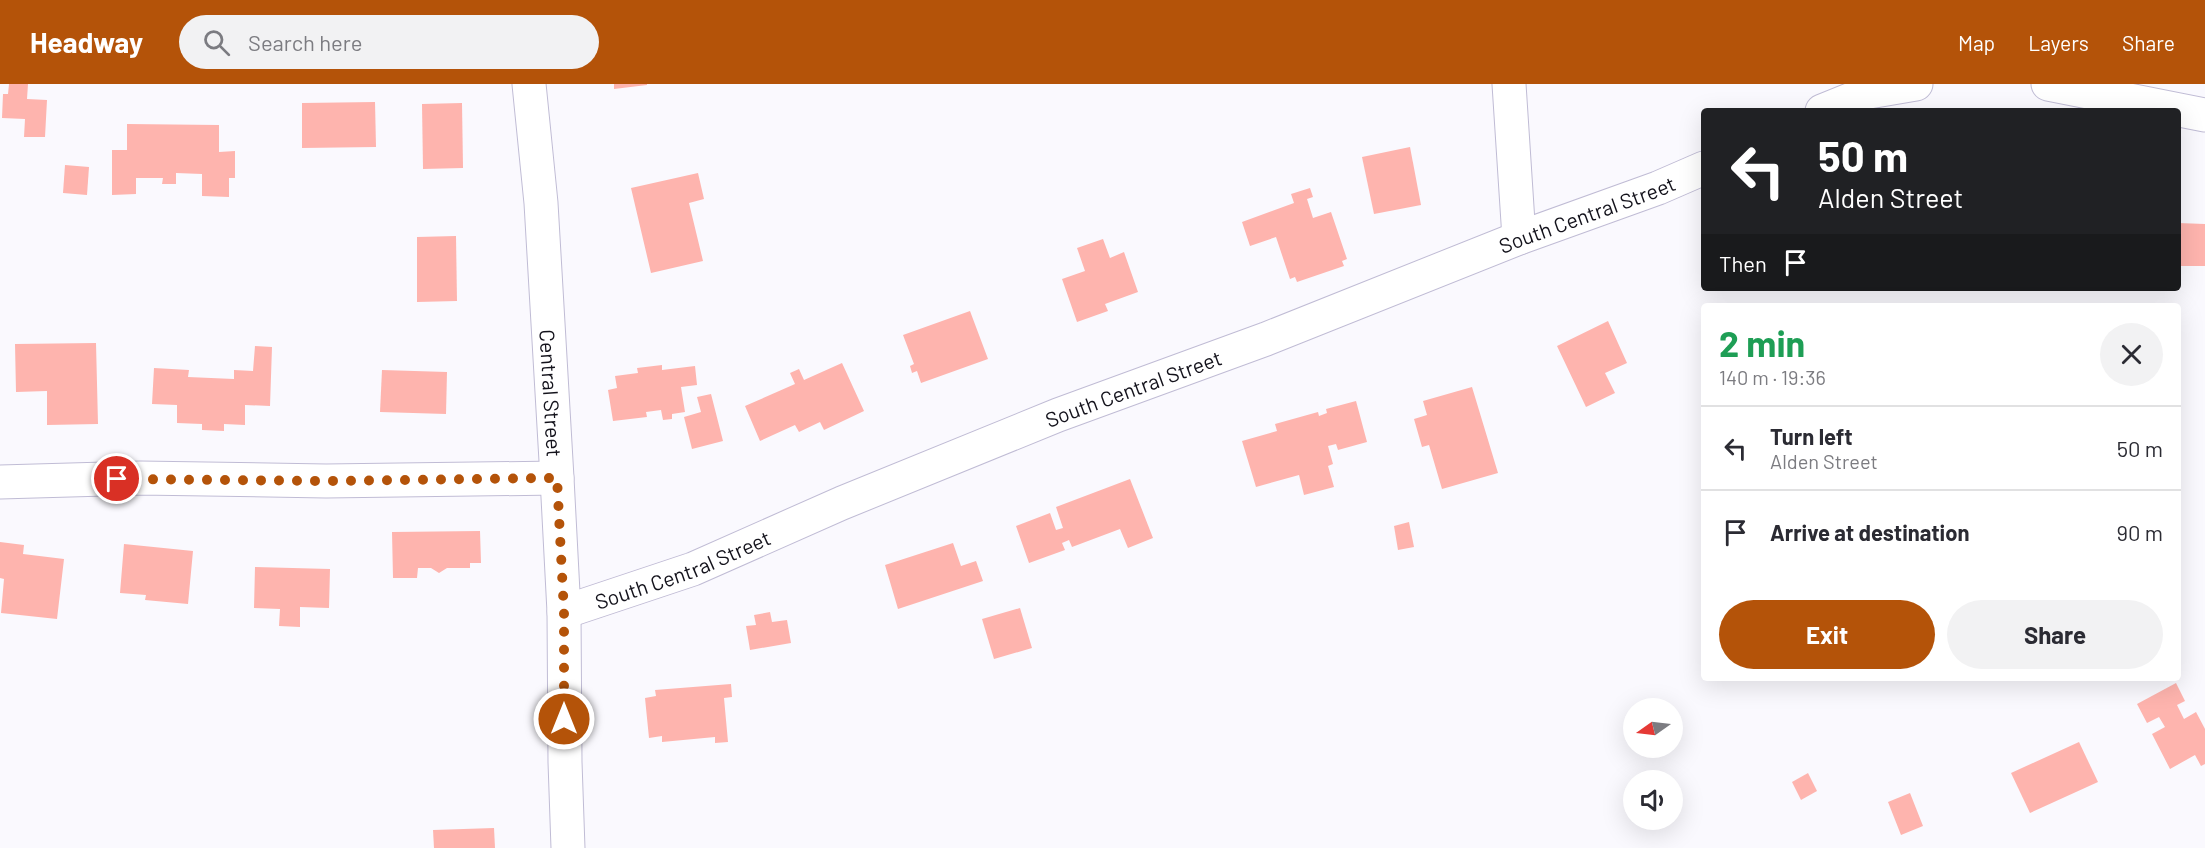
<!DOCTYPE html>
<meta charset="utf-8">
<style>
:root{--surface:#fff;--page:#f2f2f3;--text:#2b2b33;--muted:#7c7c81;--line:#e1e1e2;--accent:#b45309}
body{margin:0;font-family:Barlow,sans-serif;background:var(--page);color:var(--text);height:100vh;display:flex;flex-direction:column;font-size:22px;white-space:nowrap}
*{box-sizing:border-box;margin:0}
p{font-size:20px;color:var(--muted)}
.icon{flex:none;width:33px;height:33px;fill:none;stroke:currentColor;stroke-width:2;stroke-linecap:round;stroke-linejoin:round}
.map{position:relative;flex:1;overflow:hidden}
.panel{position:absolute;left:1701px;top:219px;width:480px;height:378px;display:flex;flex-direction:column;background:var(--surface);border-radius:6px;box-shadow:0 6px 24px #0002}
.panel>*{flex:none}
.hud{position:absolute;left:1701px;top:24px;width:480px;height:183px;border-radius:6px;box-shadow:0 6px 24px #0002;background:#202124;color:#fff;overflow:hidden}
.needle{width:39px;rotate:256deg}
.fabs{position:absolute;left:1623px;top:614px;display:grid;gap:12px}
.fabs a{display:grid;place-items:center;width:60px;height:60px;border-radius:50%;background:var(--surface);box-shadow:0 6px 24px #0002;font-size:30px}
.pin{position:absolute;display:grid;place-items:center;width:51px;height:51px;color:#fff;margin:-26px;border:3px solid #fff;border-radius:50%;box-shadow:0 2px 6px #0007}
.me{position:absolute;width:66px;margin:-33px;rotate:0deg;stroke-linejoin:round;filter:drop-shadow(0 0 4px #0008)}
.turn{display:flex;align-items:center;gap:21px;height:126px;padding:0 18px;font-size:27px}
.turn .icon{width:78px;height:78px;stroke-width:2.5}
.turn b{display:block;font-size:42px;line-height:51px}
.then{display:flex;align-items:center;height:57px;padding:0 18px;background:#0003;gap:12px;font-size:22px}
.round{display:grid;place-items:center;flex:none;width:63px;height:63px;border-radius:32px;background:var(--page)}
.overview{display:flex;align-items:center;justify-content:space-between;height:102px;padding:0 18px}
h1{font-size:36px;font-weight:700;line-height:45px;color:#1e9e55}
.action{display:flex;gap:12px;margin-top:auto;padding:12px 18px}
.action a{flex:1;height:69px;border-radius:36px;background:var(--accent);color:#fff;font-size:24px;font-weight:700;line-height:69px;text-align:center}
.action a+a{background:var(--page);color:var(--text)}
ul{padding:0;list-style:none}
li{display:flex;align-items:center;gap:18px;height:84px;padding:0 18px;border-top:2px solid var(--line)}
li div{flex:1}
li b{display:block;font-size:22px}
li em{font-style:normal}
header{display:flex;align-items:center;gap:36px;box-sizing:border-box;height:84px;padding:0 30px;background:var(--accent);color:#fff}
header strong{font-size:28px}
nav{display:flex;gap:33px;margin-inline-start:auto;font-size:21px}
.search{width:420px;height:54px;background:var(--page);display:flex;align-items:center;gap:15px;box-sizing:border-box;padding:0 21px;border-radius:33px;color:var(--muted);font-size:22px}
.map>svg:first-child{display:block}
</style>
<header>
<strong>Headway</strong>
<div class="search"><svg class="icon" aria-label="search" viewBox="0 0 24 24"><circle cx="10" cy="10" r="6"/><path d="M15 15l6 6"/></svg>Search here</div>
<nav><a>Map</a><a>Layers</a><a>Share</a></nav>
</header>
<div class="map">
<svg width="2205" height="764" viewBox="0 0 2205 764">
<rect width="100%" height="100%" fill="#faf9fe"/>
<g fill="#feb4ae">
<polygon points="9,0 28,0 27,15 47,16 45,53 24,53 25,35 2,34 3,10 8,10"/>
<polygon points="614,0 647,0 647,1 614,5"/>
<polygon points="375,18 376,63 302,64 302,19"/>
<polygon points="462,19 463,84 423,85 422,20"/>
<polygon points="127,40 219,41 219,68 235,67 235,94 229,94 229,113 202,112 202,90 176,89 176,100 162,100 163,94 136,94 136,110 112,111 112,66 127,66"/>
<polygon points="1410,63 1421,121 1374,130 1362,73"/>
<polygon points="65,81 89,83 87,111 63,109"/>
<polygon points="698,89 704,115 689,119 703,177 651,189 631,104"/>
<polygon points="1310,104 1313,113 1307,115 1313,134 1331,128 1347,175 1342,177 1344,182 1297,198 1295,193 1290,195 1276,153 1250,162 1242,138 1294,119 1291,110"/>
<polygon points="2178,139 2205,140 2205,182 2178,182"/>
<polygon points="456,152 457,217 417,218 417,153"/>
<polygon points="1103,155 1110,174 1124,168 1138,208 1105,220 1108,227 1077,238 1062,195 1085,187 1077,164"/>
<polygon points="970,227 988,275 921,299 917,287 912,289 910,282 914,280 903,251"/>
<polygon points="1608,237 1627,279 1605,289 1615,309 1586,323 1557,262"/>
<polygon points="96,259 98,340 47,341 47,307 16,308 15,260"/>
<polygon points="255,262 272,263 270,322 245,321 245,341 224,340 224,347 202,346 202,340 177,339 177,321 152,320 154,284 189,286 188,293 234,295 234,286 253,287"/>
<polygon points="842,279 864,327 824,346 820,338 799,348 795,341 760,357 745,322 795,300 790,289 799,285 804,296"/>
<polygon points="662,281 662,286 695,282 697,301 681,303 685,328 672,330 672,335 663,336 661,326 646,328 647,333 613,337 608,306 617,304 615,292 638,289 637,284"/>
<polygon points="382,286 447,288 446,330 380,328"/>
<polygon points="1472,303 1498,389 1442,405 1429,361 1422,363 1414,335 1427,331 1423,317"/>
<polygon points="711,310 723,357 692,365 684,333 701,328 697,313"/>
<polygon points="1356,317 1367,358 1338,366 1336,360 1328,362 1333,380 1328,382 1334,403 1304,411 1299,391 1256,403 1242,357 1277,347 1275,340 1318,328 1319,332 1327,329 1326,325"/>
<polygon points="1130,395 1153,454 1128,464 1120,445 1072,463 1069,456 1062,459 1065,466 1029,479 1016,442 1050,429 1056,446 1063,444 1056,423"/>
<polygon points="1409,438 1414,463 1398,466 1394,442"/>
<polygon points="480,447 481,479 470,479 470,484 447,484 439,489 431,484 418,484 417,494 393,494 392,448"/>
<polygon points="0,458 24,461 23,470 64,475 57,535 1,529 4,495 0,494"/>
<polygon points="953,459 961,482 976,477 983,497 898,525 885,481"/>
<polygon points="124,460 193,467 188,520 145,516 146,511 120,509"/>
<polygon points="255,483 330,485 329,524 300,523 300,543 279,542 280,525 254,524"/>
<polygon points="1020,524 1032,564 994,575 982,535"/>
<polygon points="770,528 772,538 787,536 791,559 750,566 746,542 756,541 754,531"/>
<polygon points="2176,599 2185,617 2177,621 2184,635 2196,628 2205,645 2205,680 2201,682 2195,671 2170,685 2152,650 2165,643 2159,633 2147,639 2137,620"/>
<polygon points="731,600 732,613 724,614 728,658 715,659 715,653 662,658 662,652 649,654 645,614 656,612 655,606"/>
<polygon points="2079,658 2098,698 2030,729 2011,689"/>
<polygon points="1808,689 1817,707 1801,716 1792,698"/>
<polygon points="1910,709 1923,742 1901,751 1888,718"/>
<polygon points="494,744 495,764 434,764 433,746"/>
</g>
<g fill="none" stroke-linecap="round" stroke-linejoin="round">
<defs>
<g id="street">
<polyline points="1509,0 1519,154"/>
<polyline points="2048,0 2205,31"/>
<polyline points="1822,27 1869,8 1916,0"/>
<polyline points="0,398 140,394 326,397 557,394"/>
<path id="s1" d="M564,528L693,485L842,419L1058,331L1266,255L1519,154L1658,104L1704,84"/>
</g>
<g id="secondary">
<path id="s2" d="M529,0L541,119L557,394L564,528L565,678L568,764"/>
</g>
</defs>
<use href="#street" stroke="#c0bcd5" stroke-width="35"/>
<use href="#secondary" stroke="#c0bcd5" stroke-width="35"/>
<use href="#street" stroke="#fff" stroke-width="33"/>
<use href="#secondary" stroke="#fff" stroke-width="33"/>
</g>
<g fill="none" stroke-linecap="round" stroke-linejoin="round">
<polyline stroke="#b45309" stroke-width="10" stroke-dasharray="0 18" points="117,395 326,397 557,394 564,528 564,635"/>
</g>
<g text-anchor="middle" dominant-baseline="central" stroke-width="5" stroke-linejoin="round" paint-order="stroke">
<g font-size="21" fill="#13121b" stroke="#fff">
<text stroke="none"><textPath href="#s1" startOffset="1098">South Central Street</textPath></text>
<text stroke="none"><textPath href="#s1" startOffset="612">South Central Street</textPath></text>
<text stroke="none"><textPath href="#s2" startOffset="310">Central Street</textPath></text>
<text stroke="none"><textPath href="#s1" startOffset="126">South Central Street</textPath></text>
</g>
</g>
</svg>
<div class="fabs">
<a><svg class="needle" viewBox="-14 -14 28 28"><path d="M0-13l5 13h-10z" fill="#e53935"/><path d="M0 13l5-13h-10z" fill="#7c7c81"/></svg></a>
<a><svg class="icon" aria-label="sound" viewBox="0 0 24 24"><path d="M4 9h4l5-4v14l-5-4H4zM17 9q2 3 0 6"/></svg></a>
</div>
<div class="pin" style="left:117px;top:395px;background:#d93025"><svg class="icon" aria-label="arrive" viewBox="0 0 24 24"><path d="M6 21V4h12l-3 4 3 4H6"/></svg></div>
<svg class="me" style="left:564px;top:635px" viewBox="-20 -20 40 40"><circle r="17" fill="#b45309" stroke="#fff" stroke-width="3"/><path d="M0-11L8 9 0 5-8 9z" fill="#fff"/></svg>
<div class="hud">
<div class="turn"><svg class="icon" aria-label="left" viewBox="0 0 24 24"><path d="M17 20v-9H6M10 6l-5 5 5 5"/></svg><div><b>50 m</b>Alden Street</div></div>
<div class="then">Then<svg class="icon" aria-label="arrive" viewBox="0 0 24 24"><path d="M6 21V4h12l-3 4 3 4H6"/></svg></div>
</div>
<section class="panel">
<div class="overview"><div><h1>2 min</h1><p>140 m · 19:36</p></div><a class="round"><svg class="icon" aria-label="close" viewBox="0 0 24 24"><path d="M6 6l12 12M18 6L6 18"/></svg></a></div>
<ul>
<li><svg class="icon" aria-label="left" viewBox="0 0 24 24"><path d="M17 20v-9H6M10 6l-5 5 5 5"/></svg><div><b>Turn left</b><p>Alden Street</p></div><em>50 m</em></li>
<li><svg class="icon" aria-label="arrive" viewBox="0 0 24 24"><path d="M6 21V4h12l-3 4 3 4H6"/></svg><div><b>Arrive at destination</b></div><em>90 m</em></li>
</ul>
<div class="action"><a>Exit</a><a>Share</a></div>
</section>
</div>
